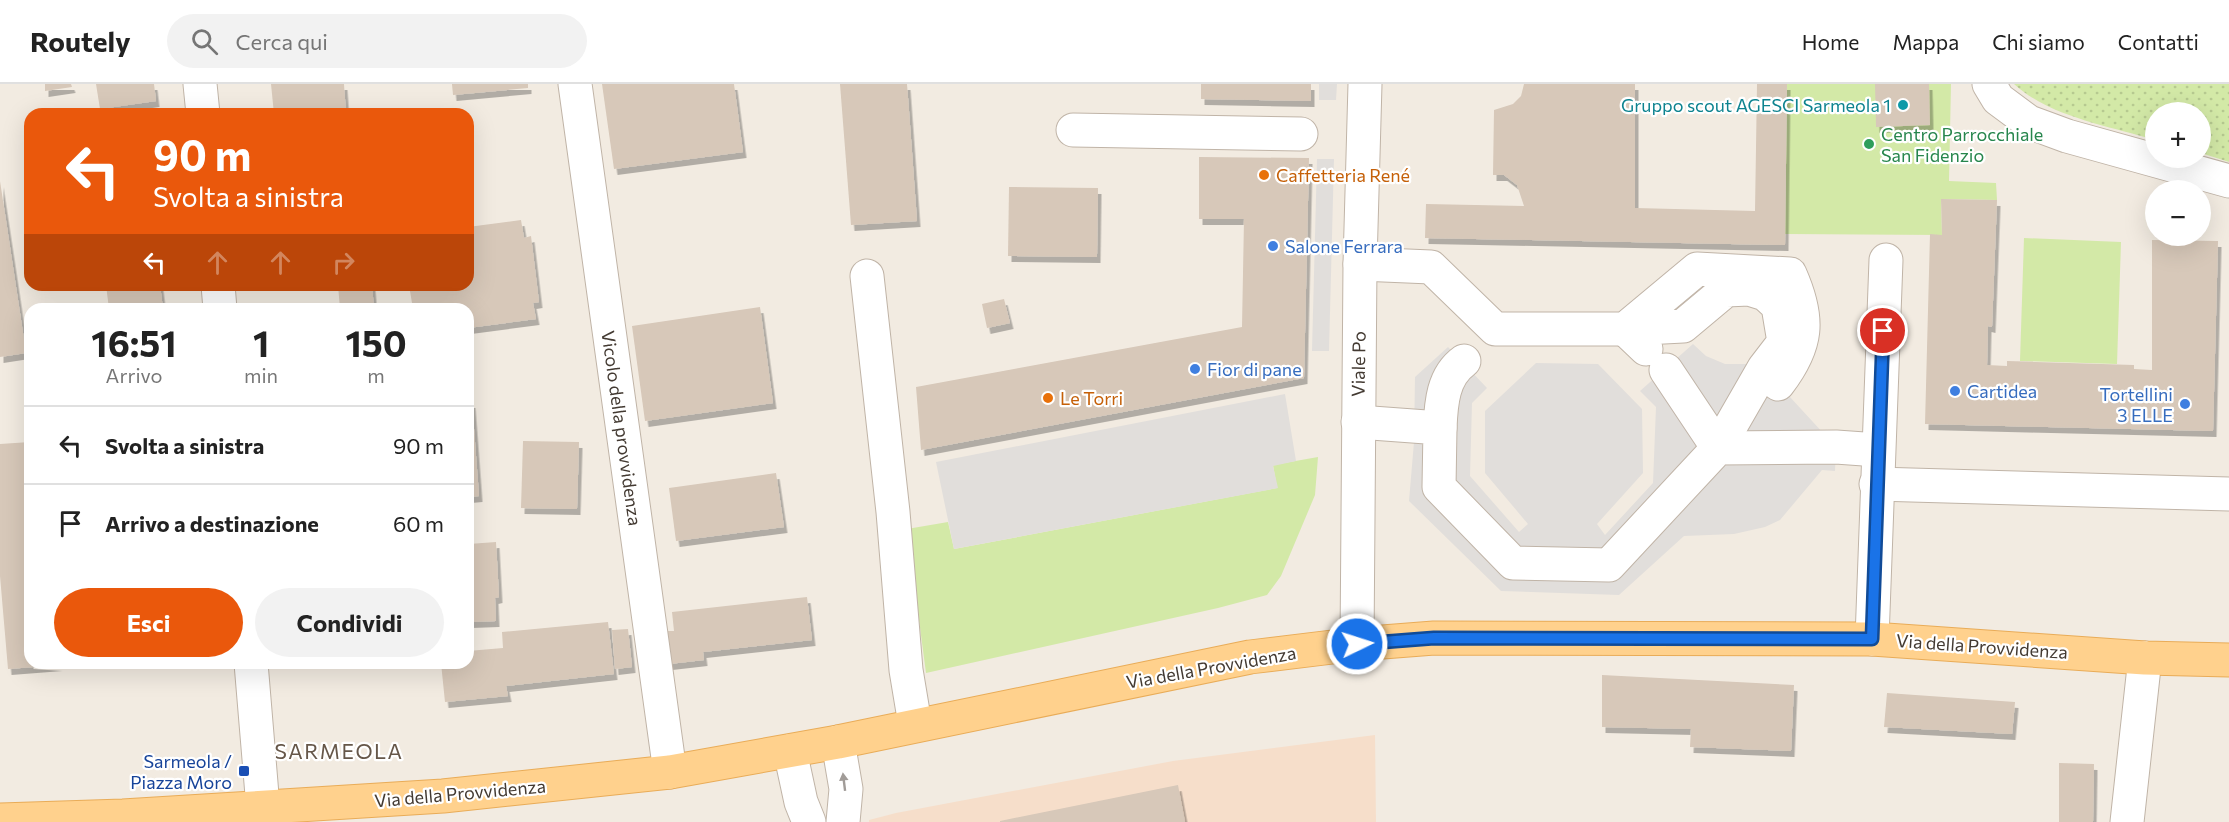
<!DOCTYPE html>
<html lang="it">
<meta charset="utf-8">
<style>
:root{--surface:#fff;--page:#f2f2f2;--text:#222;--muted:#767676;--line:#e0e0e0;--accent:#ea580c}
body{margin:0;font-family:Commissioner,sans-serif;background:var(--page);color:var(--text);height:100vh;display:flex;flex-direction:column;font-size:22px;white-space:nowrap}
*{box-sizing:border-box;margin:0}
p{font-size:20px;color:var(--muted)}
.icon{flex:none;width:33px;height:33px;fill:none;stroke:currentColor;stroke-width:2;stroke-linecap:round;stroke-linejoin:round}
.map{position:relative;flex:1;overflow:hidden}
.drawer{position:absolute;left:24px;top:219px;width:450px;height:366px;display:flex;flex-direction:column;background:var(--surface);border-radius:18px;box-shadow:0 6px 24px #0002}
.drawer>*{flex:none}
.top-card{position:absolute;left:24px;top:24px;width:450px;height:183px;border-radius:18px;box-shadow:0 6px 24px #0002;background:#ea580c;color:#fff;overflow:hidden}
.controls{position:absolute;left:2145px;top:18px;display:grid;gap:12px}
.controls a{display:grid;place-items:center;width:66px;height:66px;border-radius:50%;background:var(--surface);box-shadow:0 6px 24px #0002;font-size:30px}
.pin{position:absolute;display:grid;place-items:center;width:51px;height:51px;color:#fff;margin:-26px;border:3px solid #fff;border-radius:50%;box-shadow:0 2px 6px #0007}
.me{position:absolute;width:66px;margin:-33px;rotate:86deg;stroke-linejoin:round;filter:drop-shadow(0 0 4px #0008)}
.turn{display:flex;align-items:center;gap:21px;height:126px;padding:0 30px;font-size:27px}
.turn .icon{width:78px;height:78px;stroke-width:2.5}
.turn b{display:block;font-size:42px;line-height:51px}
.lanes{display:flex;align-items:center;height:57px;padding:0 30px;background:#0003;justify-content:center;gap:30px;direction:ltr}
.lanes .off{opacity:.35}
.eta{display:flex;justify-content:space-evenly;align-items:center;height:102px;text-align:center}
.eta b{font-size:36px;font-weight:700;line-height:42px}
.primary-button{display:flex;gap:12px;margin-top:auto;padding:12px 30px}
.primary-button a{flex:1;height:69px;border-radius:36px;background:var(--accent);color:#fff;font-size:24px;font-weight:700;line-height:69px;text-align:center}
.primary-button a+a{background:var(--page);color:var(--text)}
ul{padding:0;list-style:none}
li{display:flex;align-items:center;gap:18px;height:78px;padding:0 30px;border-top:2px solid var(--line)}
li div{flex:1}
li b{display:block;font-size:22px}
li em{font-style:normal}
header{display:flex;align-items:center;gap:36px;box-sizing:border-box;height:84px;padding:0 30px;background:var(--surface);border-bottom:2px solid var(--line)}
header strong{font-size:28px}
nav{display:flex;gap:33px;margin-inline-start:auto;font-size:21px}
.search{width:420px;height:54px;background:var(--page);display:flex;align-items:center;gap:15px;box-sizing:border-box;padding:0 21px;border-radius:33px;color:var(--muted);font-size:22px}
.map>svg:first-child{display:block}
</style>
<header>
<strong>Routely</strong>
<div class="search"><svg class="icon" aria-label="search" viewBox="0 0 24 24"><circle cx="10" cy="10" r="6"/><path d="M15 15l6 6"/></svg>Cerca qui</div>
<nav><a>Home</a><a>Mappa</a><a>Chi siamo</a><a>Contatti</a></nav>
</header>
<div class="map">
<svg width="2229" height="738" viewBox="0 0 2229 738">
<defs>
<pattern id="park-dots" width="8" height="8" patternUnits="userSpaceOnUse" patternTransform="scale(1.5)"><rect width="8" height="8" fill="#d3e9a7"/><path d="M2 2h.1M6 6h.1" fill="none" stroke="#b6c990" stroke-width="1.8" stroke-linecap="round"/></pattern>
<filter id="shadow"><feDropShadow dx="3.5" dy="6" stdDeviation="0" flood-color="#0004"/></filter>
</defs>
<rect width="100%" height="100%" fill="#f2ebe1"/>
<polygon fill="#f6deca" points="1375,651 1376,738 869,738 869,736 896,729 1173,677"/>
<g fill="#d3e9a7">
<polygon points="1787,0 1951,0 1949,97 1996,99 1997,116 1941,115 1942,151 1785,150"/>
<polygon points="2024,154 2121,158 2117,280 2020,277"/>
<polygon points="1318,373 1315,411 1281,492 1267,511 1218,524 926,589 907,445 948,438 954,465 1277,404 1273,381"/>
</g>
<path fill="url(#park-dots)" d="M2014,0H2229V78L2201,69L2200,28H2156L2155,56C2109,42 2050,33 2014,0Z"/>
<g fill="#e1dedb">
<polygon points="1319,0 1337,0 1336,16 1319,16"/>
<polygon points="1317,75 1334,75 1329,267 1312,267"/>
<polygon points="1693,260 1706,272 1725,280 1749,280 1778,300 1836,363 1835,387 1822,386 1780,436 1765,443 1734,450 1684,452 1619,511 1501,507 1409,417 1414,358 1415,293 1448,263 1487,304 1472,319 1470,392 1519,448 1528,440 1485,389 1485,327 1536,279 1598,280 1642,325 1643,389 1597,440 1605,451 1653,399 1656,323 1640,307"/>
<polygon points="1285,310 1296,377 1273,382 1278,404 954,465 936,378"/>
</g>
<g fill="#d7c8b9" filter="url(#shadow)">
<polygon points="45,0 71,0 72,3 45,7"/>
<polygon points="96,0 154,0 156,17 100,25"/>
<polygon points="271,0 344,0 346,30 274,30"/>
<polygon points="452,0 528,0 528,4 453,11"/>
<polygon points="602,0 734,0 743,68 614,85"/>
<polygon points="840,0 907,0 917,137 851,141"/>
<polygon points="1201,0 1311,0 1311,17 1201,15"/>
<polygon points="1524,0 1635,0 1635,124 1755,127 1757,0 1787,0 1785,161 1425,154 1426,120 1524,122 1517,101 1504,91 1493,91 1494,26 1513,20 1521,12"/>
<polygon points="1875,0 1929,0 1930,41 1876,43"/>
<polygon points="1199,73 1309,74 1304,294 921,366 916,303 1242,243 1244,135 1199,135"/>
<polygon points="0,97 26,269 0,273"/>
<polygon points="1009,103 1098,104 1097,173 1008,172"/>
<polygon points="1941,115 1997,116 1992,243 1988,242 1987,281 2007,282 2007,277 2134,281 2134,285 2152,286 2152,156 2218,157 2213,347 1925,340 1930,150 1942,151"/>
<polygon points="521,136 524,154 531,152 539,218 533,219 536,235 468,244 468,225 413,225 409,201 468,201 468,143"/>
<polygon points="106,201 160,201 163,225 109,225"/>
<polygon points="338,201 372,201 374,225 340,225"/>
<polygon points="1004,215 1010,239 987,244 982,220"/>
<polygon points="760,223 773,319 645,337 632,242"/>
<polygon points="468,318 472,318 479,412 468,413"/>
<polygon points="523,357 579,358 577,425 521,424"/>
<polygon points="30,358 30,579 59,581 8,585 0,492 0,360"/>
<polygon points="776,389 784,443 676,457 669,404"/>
<polygon points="496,458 499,513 495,514 496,537 468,538 469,460"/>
<polygon points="807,513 812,556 703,568 704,576 669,580 665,547 674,547 672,528"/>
<polygon points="608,538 614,590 506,602 508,612 445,618 441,579 468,579 468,567 503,564 502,548"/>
<polygon points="628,545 632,583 615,585 612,546"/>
<polygon points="1602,591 1794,601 1791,667 1690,663 1691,645 1602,643"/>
<polygon points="1887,609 2015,618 2012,650 1884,643"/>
<polygon points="2059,679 2094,680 2093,738 2059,738"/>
<polygon points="1178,701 1185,738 1000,738 1000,737"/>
</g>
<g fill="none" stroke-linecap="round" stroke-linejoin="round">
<defs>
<g id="minor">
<polyline points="200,0 203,30"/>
<polyline points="575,0 670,688"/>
<polyline points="1989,0 1998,15 2029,38 2067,52 2229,97"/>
<polyline points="1073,46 1301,50"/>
<path d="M1360,180L1431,183L1495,245H1625L1697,185L1790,190C1810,235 1808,261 1778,300"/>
<polyline points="867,192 893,428 906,586 915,640"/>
<polyline points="218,201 220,225"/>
<polyline points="1646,265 1625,245 1683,242 1726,206 1749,205 1765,210 1778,222 1784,258 1764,284 1718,364 1666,286"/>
<polyline points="1358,338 1440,344 1439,403 1513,479 1609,481 1718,364 1836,363 1878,366"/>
<path d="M1440,344C1441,319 1443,292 1464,277"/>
<polyline points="1876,400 2229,410"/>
<polyline points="1872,555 1886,176"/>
<polyline points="1357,560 1360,180 1365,0"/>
<polyline points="251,579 263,723"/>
<polyline points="838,658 846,705 843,738"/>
<polyline points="790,667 801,718 809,738"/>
<polyline points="2127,738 2145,574"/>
</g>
<polyline id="major" points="0,736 123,732 443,712 670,688 838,658 1250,573 1357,560 1434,554 1872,555 2145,574 2229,576"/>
</defs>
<use href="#minor" stroke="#c0b4a7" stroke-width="35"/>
<use href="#major" stroke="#e9ac58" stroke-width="35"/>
<use href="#minor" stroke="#fff" stroke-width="33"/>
<use href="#major" stroke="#ffd18d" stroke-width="33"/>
</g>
<defs><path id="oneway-solid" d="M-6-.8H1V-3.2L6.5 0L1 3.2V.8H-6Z" transform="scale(1.5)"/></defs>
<use fill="#a19c98" href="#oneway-solid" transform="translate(844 698) rotate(-97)"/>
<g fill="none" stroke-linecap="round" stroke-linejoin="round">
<defs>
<polyline id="route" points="1357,560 1434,554 1872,555 1883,247"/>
</defs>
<use href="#route" stroke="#114b97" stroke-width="15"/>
<use href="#route" stroke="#1a73e8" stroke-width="10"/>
</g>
<circle fill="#0f9aa8" stroke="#fff" stroke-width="2" cx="1903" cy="21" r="6"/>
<circle fill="#2e9e5b" stroke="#fff" stroke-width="2" cx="1869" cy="60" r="6"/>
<g fill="#e8710a" stroke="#fff" stroke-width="2">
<circle cx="1264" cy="91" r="6"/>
<circle cx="1048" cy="314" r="6"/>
</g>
<g fill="#3f7fe0" stroke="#fff" stroke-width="2">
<circle cx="1273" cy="162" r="6"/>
<circle cx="1195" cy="285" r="6"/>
<circle cx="1955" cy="307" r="6"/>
<circle cx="2185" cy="320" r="6"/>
</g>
<rect fill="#1a4fb4" stroke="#fff" stroke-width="2" x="238" y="681" width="12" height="12" rx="3"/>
<g text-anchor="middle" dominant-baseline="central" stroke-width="4.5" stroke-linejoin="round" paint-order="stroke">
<g font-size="18" fill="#0d838f" stroke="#fff" text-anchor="end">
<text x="1891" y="21">Gruppo scout AGESCI Sarmeola 1</text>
</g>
<g font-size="18" fill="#27864d" stroke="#fff" text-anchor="start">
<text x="1881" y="50">Centro Parrocchiale<tspan x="1881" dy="21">San Fidenzio</tspan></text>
</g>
<g font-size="18" fill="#c56008" stroke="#fff" text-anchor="start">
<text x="1276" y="91">Caffetteria René</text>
<text x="1060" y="314">Le Torri</text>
</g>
<g font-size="18" fill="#366cbe" stroke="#fff" text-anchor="start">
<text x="1285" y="162">Salone Ferrara</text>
<text x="1207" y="285">Fior di pane</text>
<text x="1967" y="307">Cartidea</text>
<text x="2173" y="310" text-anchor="end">Tortellini<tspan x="2173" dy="21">3 ELLE</tspan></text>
</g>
<g font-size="18" fill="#433a32" stroke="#fff">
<text transform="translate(1358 280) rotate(-89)">Viale Po</text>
<text transform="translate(622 344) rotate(82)">Vicolo della provvidenza</text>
<text transform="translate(1982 562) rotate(4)">Via della Provvidenza</text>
<text transform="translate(1211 583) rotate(-10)">Via della Provvidenza</text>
<text transform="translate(460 709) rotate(-5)">Via della Provvidenza</text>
</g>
<g font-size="18" fill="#164399" stroke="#fff" text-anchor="end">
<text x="232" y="677">Sarmeola /<tspan x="232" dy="21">Piazza Moro</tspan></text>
</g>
<g font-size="21" letter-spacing="1.5" fill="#665749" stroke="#fff">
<text x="339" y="666">SARMEOLA</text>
</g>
</g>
</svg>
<div class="controls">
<a>+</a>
<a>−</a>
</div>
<div class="pin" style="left:1883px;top:247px;background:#d93025"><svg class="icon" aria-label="arrive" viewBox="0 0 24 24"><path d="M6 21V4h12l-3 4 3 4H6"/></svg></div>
<svg class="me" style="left:1357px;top:560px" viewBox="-20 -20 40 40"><circle r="17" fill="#1a73e8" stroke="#fff" stroke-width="3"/><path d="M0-11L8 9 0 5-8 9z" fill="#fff"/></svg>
<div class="top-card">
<div class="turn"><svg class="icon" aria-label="left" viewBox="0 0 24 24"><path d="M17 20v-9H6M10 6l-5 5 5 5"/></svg><div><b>90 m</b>Svolta a sinistra</div></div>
<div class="lanes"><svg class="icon" aria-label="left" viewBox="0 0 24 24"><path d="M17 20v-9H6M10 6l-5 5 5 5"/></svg><svg class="icon off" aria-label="ahead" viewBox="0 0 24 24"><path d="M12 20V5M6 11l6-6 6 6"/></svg><svg class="icon off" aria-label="ahead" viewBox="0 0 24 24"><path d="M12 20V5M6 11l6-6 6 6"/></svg><svg class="icon off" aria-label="right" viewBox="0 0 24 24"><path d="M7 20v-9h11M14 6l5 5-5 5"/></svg></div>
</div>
<section class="drawer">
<div class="eta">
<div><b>16:51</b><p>Arrivo</p></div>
<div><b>1</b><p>min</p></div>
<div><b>150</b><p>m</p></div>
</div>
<ul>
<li><svg class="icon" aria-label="left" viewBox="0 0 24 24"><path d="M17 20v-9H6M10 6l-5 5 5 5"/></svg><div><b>Svolta a sinistra</b></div><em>90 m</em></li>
<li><svg class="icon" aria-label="arrive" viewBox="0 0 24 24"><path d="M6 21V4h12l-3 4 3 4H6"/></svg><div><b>Arrivo a destinazione</b></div><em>60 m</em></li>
</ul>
<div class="primary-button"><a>Esci</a><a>Condividi</a></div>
</section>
</div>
